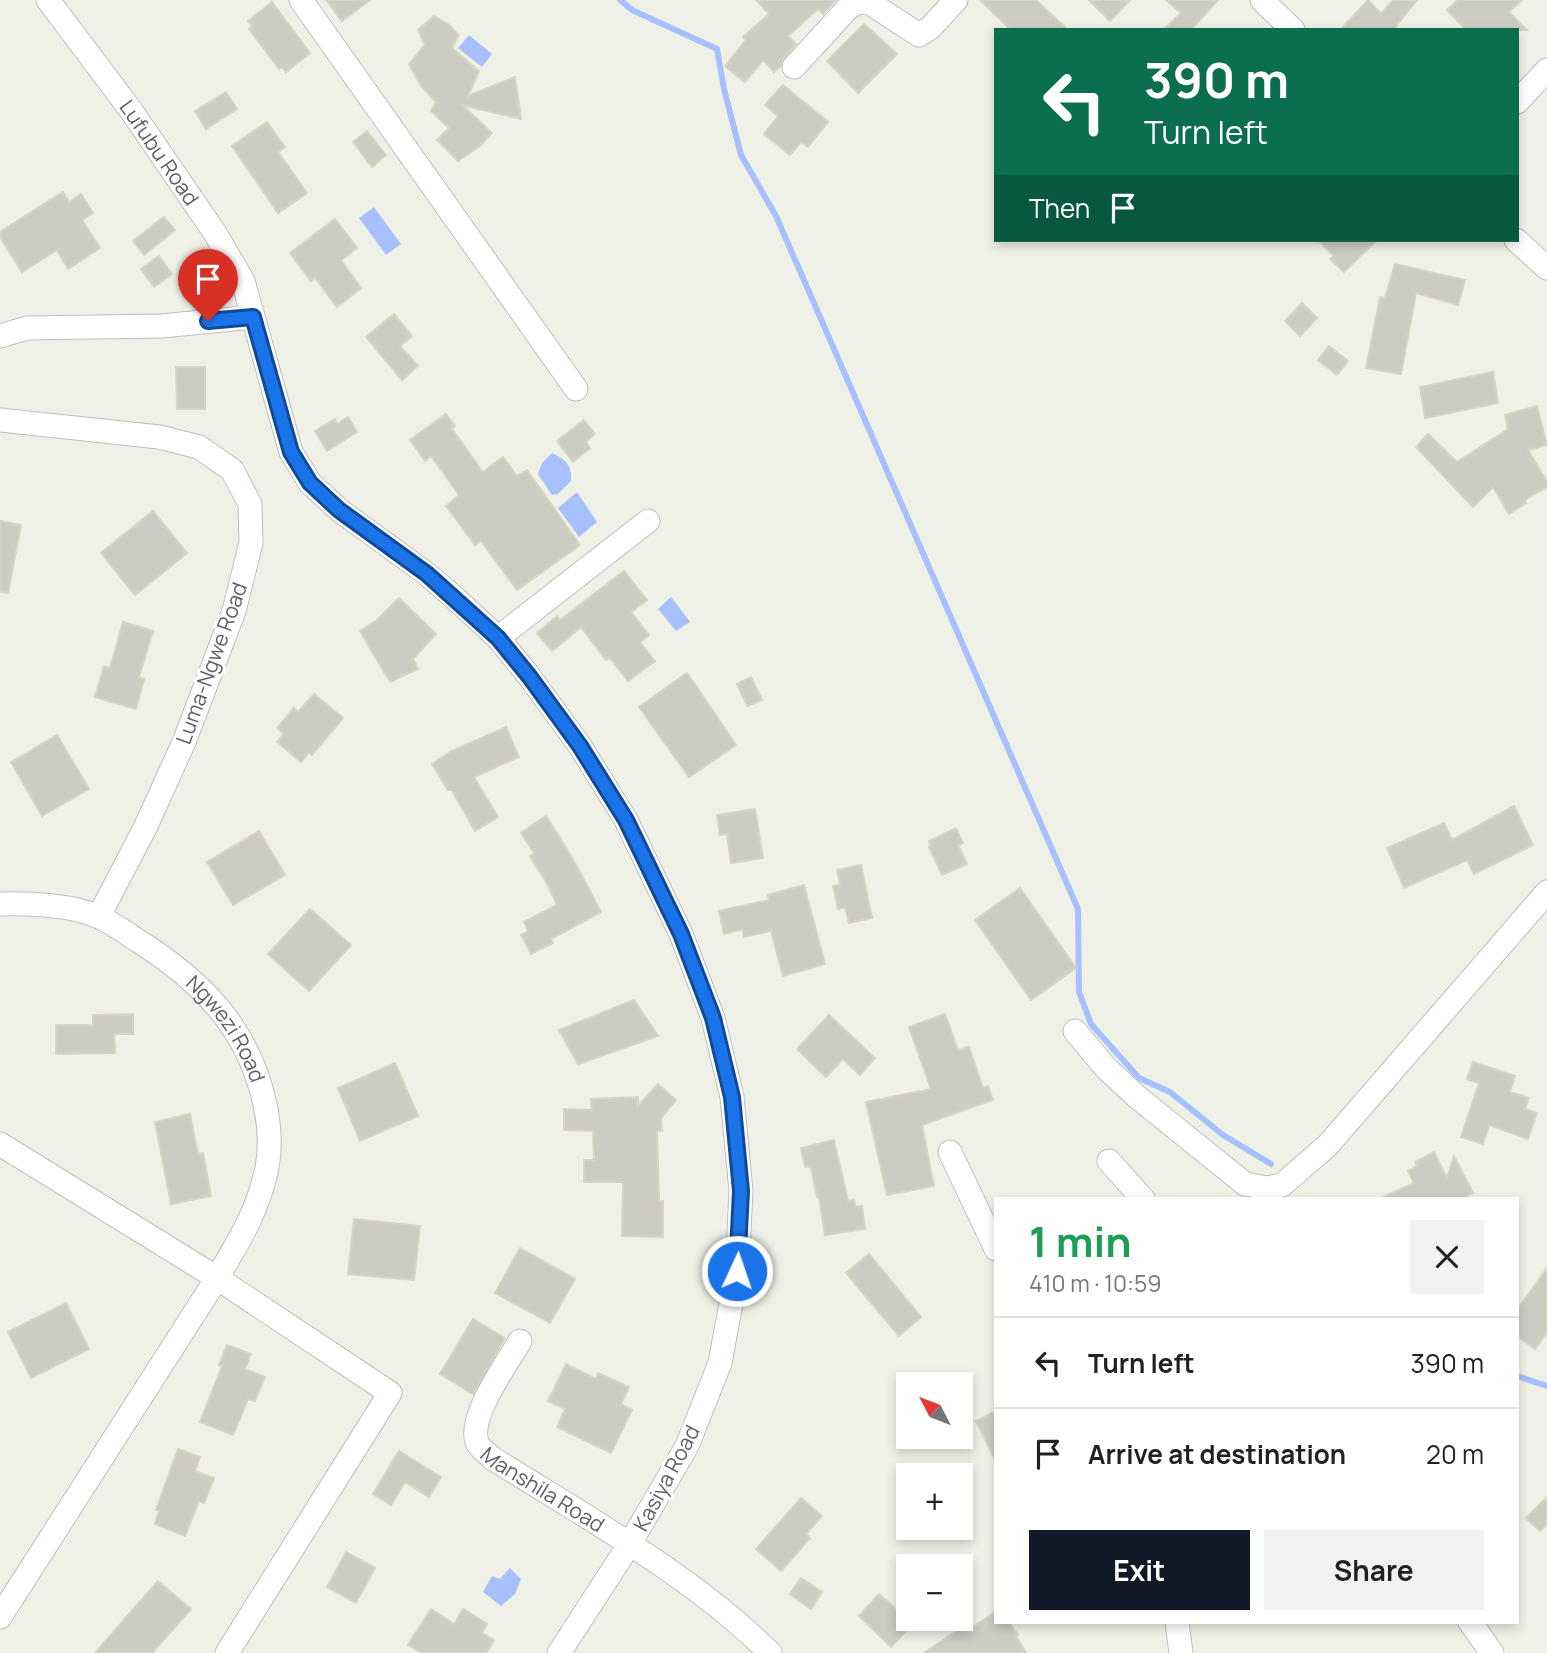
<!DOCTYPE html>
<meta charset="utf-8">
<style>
:root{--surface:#fff;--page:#f2f2f2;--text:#202124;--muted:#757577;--line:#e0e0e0;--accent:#111827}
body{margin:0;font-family:Manrope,sans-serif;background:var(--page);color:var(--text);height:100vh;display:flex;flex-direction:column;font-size:26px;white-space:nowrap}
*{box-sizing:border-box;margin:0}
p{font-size:23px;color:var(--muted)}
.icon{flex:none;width:38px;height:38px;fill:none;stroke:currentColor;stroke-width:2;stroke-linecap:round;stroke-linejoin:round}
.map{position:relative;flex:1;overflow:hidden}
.panel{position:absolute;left:994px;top:1197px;width:525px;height:427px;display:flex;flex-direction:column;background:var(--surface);border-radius:0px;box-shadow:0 4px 10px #0003}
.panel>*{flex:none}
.hud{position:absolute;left:994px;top:28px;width:525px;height:214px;border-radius:0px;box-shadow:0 4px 10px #0003;background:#0b6e4f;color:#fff;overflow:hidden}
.needle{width:46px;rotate:312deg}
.fabs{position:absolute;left:896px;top:1372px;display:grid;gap:14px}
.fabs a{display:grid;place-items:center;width:77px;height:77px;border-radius:0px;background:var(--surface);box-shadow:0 4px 10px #0003;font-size:35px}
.pin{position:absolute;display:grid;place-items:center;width:60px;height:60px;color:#fff;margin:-72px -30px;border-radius:50% 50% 50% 0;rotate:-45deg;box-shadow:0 0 7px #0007}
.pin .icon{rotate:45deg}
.me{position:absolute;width:77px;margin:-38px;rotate:3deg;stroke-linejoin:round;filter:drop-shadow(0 0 5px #0008)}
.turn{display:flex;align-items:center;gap:24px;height:147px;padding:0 35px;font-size:32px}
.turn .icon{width:91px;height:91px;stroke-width:2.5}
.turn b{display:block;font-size:49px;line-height:60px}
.then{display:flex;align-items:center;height:66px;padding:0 35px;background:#0003;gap:14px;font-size:26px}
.round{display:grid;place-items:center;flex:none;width:74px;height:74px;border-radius:0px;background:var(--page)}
.overview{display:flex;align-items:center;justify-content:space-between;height:119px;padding:0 35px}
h1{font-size:42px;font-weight:700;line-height:52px;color:#1e9e55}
.primary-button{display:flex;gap:14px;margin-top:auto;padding:14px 35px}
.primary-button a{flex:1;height:80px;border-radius:0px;background:var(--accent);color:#fff;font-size:28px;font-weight:700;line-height:80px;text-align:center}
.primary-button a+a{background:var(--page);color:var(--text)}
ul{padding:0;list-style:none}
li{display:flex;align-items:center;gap:21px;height:91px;padding:0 35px;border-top:2px solid var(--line)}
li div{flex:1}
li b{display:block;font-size:26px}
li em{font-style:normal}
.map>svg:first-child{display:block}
</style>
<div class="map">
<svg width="1547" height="1653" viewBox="0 0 1547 1653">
<rect width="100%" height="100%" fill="#f0f1e6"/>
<g fill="#a7c1ff">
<polygon points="469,35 492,54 482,67 458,48"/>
<polygon points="374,207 401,244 386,255 359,218"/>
<path d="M552,453C566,460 572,465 571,481L558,494L552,495L538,474L542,463Z"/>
<polygon points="577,492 597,522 579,537 558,508"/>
<polygon points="671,597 690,622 676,631 658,609"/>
<polygon points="510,1568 521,1579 515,1594 501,1606 483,1592 492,1576 500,1579"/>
</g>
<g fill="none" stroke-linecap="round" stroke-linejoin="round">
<g stroke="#a7c1ff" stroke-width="6">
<polyline points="620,0 632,10 717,49 724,89 741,155 776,216 1078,909 1079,992 1091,1024 1139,1078 1170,1092 1223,1135 1271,1164"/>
<polyline points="1517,1376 1547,1386"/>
</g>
</g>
<g fill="#ccccc2" stroke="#d6d5c3" stroke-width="2">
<polygon points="326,0 370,0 342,21"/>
<polygon points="756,0 836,0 823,14 818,9 788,36 796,44 784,58 780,67 774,72 763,60 745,82 725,66 746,40 743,37 769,14"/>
<polygon points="980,0 1036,0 1068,30 1011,30"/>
<polygon points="1089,0 1130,0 1110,21"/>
<polygon points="1166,0 1218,0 1191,30 1163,30 1181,13"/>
<polygon points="1368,0 1381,14 1393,0 1417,0 1395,27 1398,30 1340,30"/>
<polygon points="1458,0 1522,0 1509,12 1527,30 1466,30 1447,10"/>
<polygon points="272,2 310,53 286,72 282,67 279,69 249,29 252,27 248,21"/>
<polygon points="434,16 448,24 459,35 452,48 479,71 468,96 515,77 521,119 462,105 492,133 480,146 458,161 437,140 449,128 431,111 436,102 421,86 409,64 425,45 418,30"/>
<polygon points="864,24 897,54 858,93 827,61"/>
<polygon points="783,85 828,122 808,147 801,142 790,155 764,134 778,116 765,105"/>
<polygon points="226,92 237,109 206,129 195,111"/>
<polygon points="267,122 285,147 278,152 307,193 278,213 232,146"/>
<polygon points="367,131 386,155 372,167 353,142"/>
<polygon points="63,192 69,202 81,194 93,213 82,220 100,248 68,269 57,250 22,272 0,237 0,232"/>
<polygon points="164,217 175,230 144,255 133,241"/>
<polygon points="335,219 357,248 341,260 361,288 337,307 315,278 311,281 290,253"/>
<polygon points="1318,240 1377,240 1344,272 1330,259 1334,256"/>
<polygon points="159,256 172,274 154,287 141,269"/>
<polygon points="1395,264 1465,280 1458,305 1416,293 1401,374 1366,368 1380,297 1385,298"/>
<polygon points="1302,303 1317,318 1300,336 1285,321"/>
<polygon points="394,314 412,336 400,346 418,366 402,380 366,337"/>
<polygon points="1329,346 1348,361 1337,375 1318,360"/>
<polygon points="176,367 205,367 205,409 177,409"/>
<polygon points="1493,372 1498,403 1425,418 1420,387"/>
<polygon points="1537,406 1547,445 1528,450 1547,481 1547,487 1525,500 1526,503 1509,514 1493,487 1473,507 1416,447 1428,434 1457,462 1508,429 1505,415"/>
<polygon points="446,414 455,426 452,429 483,472 503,457 517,476 527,470 580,545 517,590 481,541 475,545 446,506 459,495 431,456 425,461 410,440"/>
<polygon points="348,417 357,432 327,451 315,431 335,419 337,424"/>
<polygon points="584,420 595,434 586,442 590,448 573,462 557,441"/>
<polygon points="153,511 187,553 135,595 101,553"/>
<polygon points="0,521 21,525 8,593 0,592"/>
<polygon points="624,571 647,600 631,612 649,635 640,642 655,661 628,681 610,658 606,660 581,627 552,651 537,633 557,616 560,620"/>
<polygon points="399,598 436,634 413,659 418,669 390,682 360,631 377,620"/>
<polygon points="123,622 153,631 139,677 144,679 136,709 95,697 104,666 110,668"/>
<polygon points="687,673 736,745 689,777 639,707"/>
<polygon points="751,677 762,700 747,706 737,684"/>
<polygon points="314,694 343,718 312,755 309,752 301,762 277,742 284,734 277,728 294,708 298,712"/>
<polygon points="506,727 519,757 474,777 498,817 475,831 451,789 448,790 432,764 452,751"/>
<polygon points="57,735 89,789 42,816 11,762"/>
<polygon points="1514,806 1533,845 1474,874 1467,860 1404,888 1387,848 1444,823 1452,840"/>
<polygon points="755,809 763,858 731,863 727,834 720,835 717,815"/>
<polygon points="546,816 573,859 601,912 551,939 553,943 531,954 521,935 528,931 524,922 557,905 545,880 530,856 534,853 521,833"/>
<polygon points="956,828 963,843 958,845 967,864 942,875 929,847 931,846 929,841"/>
<polygon points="259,831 285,875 233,905 207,862"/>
<polygon points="861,865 872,918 849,923 845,907 838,909 833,886 840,884 837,870"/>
<polygon points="804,885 825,964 783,976 771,931 744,937 743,929 724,934 719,911 769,900 768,895"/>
<polygon points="1020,888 1076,968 1031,1000 975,920"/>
<polygon points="310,909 351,945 309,991 268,954"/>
<polygon points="634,1000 658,1036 578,1064 559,1030"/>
<polygon points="133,1014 133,1034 114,1034 115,1053 56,1054 56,1025 93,1025 93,1015"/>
<polygon points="945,1014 958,1050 969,1047 983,1088 988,1086 993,1100 922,1125 934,1186 887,1195 866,1102 931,1089 909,1027"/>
<polygon points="829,1015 875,1058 860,1075 843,1059 826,1077 797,1049"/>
<polygon points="1473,1062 1515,1076 1510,1092 1529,1098 1525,1109 1537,1113 1528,1139 1489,1125 1483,1144 1461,1137 1479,1083 1467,1079"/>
<polygon points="395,1063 418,1116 360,1141 338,1088"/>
<polygon points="658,1084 676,1100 661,1118 662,1131 657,1131 659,1201 663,1201 663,1237 622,1236 623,1182 584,1182 584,1160 594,1160 593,1131 564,1130 564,1109 592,1110 591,1099 638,1097 638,1106"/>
<polygon points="190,1114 198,1154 203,1153 211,1196 171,1204 155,1122"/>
<polygon points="834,1140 848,1201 854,1200 856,1207 862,1206 865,1229 825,1235 819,1197 817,1197 811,1167 805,1167 801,1148"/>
<polygon points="1434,1152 1447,1178 1454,1156 1473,1193 1461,1199 1379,1199 1414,1183 1408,1171 1417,1166 1415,1162"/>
<polygon points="354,1219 420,1226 414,1280 348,1274"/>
<polygon points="520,1248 575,1279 550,1323 495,1293"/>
<polygon points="869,1254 921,1317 899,1336 846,1273"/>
<polygon points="1547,1268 1547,1333 1535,1349 1517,1336 1517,1310"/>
<polygon points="66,1303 89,1349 31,1378 8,1332"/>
<polygon points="473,1319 505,1338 473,1394 440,1374"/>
<polygon points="227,1345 251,1354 245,1369 265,1377 255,1401 248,1399 233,1435 200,1422 222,1366 219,1365"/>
<polygon points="566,1364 596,1379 598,1373 629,1387 621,1404 632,1410 611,1453 557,1427 565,1409 548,1401"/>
<polygon points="996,1411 996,1462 976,1421"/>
<polygon points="178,1449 200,1457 195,1471 214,1478 204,1503 199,1501 185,1536 155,1524 159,1511 156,1510"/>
<polygon points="399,1451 441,1477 429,1497 405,1482 391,1505 373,1494"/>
<polygon points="1547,1497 1547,1524 1540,1531 1526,1518"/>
<polygon points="801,1498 822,1516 806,1534 810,1538 781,1571 756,1549"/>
<polygon points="346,1552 375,1568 356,1603 327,1587"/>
<polygon points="801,1578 822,1592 811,1609 790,1594"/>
<polygon points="158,1581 191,1609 152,1653 95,1653"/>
<polygon points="879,1594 899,1612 901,1610 914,1622 891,1647 859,1616"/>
<polygon points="431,1609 454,1624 463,1609 487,1624 482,1633 494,1640 486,1653 422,1653 408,1645"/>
<polygon points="996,1611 996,1622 1009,1622 1018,1635 1016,1636 1026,1653 924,1653 965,1625 969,1630"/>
</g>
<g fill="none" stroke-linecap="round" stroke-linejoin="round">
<defs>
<g id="minor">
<path id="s1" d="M48,0L130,109L215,233L243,281L291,452L310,483L339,510L427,574L458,601L498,638L529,676L580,746L626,820L681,934L713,1018L732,1097L741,1191L737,1271L720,1363L687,1446L629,1545L559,1653"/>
<polyline points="301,0 576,389"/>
<polyline points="1262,0 1293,30"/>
<polyline points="794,67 848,8 859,2 870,3 919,35 930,28 956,0"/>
<polyline points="1517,102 1547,70"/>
<polyline points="1516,240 1547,268"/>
<polyline points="0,336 27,328 162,326 253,317"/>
<polyline points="0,420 159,437 199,447 232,470 250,504 251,543 234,611 184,742 145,828 99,916"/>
<polyline points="498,638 648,521"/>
<path id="s2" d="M0,904C29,903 73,905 99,917C113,923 127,934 140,942C201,981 247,1027 264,1100C269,1121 271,1146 267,1168C258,1211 239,1241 217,1278L0,1617"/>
<polyline points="1075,1031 1106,1068 1136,1096 1245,1184 1268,1188 1282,1185 1328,1145 1547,892"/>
<polyline points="0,1144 217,1278 390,1393 227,1653"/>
<polyline points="950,1152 996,1249"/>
<polyline points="1109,1161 1143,1199"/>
<path id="s3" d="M520,1341C507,1364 468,1416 477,1442C479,1448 487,1453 492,1458C584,1516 693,1576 770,1653"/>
<polyline points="1177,1622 1181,1653"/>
<polyline points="1470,1622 1492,1653"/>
</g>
</defs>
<use href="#minor" stroke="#bdbec5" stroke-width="25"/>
<use href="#minor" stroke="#fff" stroke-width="23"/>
</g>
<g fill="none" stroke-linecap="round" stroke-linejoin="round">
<defs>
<polyline id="route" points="208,321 253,317 291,452 310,483 339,510 427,574 498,638 529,676 580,746 626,820 681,934 713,1018 732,1097 741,1191 737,1271"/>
</defs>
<use href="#route" stroke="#114b97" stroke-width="18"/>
<use href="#route" stroke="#1a73e8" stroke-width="12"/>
</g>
<g text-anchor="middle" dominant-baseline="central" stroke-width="6" stroke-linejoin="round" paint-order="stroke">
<g font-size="21" fill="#5d5f67" stroke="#fff">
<text stroke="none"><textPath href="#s1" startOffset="189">Lufubu Road</textPath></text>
<text transform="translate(211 663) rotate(-70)">Luma-Ngwe Road</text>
<text stroke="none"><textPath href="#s2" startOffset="273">Ngwezi Road</textPath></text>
<text transform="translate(666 1478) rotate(-62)">Kasiya Road</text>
<text stroke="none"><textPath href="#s3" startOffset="194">Manshila Road</textPath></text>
</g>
</g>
</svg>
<div class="fabs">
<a><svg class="needle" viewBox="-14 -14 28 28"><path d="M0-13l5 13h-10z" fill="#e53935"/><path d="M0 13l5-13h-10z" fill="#757577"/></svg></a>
<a>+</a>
<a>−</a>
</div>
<div class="pin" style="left:208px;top:321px;background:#d93025"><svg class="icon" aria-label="arrive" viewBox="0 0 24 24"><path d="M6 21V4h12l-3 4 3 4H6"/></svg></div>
<svg class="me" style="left:737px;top:1271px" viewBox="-20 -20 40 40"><circle r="17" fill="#1a73e8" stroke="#fff" stroke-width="3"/><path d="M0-11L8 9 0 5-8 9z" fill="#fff"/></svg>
<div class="hud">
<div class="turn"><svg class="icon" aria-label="left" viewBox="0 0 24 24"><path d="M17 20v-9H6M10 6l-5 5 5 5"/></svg><div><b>390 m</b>Turn left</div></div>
<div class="then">Then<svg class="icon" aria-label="arrive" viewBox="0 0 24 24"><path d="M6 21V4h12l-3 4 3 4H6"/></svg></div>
</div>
<section class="panel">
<div class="overview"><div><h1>1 min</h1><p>410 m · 10:59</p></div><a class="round"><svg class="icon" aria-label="close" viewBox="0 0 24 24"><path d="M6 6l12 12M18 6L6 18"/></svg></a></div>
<ul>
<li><svg class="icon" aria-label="left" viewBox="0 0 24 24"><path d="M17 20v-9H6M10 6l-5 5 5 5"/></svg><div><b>Turn left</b></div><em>390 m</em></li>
<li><svg class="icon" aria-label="arrive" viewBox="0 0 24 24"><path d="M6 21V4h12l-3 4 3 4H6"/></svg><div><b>Arrive at destination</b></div><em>20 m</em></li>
</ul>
<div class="primary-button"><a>Exit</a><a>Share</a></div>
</section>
</div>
